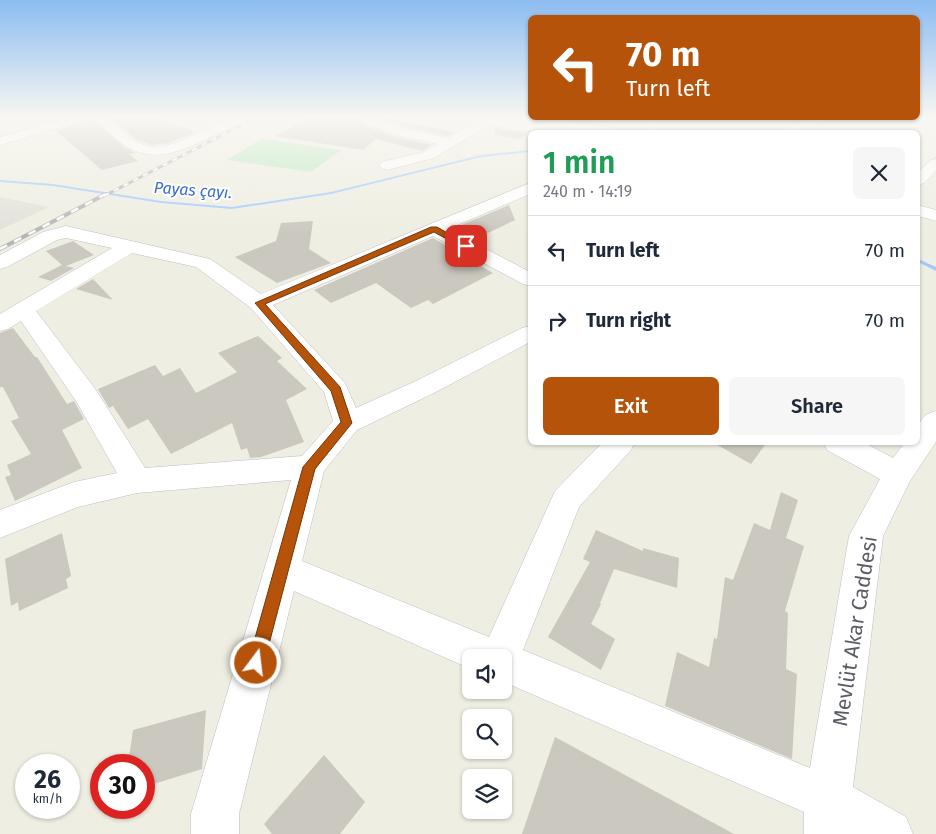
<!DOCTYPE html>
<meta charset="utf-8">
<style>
:root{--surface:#fff;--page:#f6f6f7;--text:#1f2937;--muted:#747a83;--line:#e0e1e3;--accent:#b45309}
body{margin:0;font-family:"Fira Sans",sans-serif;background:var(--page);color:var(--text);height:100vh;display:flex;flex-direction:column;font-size:19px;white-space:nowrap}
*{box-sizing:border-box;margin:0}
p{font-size:16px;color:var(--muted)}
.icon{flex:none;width:28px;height:28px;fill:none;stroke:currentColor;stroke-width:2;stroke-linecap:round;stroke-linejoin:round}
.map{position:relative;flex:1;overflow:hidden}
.details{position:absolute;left:528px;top:130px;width:392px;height:315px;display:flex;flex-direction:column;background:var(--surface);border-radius:8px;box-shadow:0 1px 4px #0004}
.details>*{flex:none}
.banner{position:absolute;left:528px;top:15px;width:392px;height:105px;border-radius:8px;box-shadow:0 1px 4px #0004;background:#b45309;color:#fff;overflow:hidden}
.buttons{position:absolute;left:462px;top:649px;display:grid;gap:10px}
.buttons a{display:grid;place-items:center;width:50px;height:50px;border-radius:8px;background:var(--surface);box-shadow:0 1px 4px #0004;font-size:25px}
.speed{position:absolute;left:15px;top:754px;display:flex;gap:10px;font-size:25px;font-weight:700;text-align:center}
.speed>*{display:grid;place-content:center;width:65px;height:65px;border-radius:50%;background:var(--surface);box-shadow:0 1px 4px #0004;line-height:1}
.speed small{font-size:12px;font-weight:400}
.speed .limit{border:8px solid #d22;background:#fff;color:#111}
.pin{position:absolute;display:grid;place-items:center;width:42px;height:42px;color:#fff;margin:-21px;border-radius:10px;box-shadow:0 2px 8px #0006}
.me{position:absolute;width:55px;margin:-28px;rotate:15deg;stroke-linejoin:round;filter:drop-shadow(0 0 4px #0008)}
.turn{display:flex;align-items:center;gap:18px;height:105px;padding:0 15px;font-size:22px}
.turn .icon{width:65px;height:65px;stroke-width:2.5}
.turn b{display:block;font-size:35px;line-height:42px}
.round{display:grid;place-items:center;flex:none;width:52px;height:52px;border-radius:8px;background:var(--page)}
.summary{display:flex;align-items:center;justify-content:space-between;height:85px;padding:0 15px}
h1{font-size:30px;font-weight:600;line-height:38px;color:#1e9e55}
.action{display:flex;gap:10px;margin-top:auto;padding:10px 15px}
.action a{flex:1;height:58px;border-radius:8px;background:var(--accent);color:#fff;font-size:20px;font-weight:600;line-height:58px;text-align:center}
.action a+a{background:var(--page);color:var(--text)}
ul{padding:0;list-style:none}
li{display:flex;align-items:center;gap:15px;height:70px;padding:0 15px;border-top:1px solid var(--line)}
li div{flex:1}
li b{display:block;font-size:19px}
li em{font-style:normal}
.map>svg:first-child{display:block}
</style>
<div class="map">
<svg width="936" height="834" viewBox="0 0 936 834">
<rect width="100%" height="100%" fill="#efeee2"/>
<polygon fill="#e2e1da" points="0,197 49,207 0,230"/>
<polygon fill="#bce9c2" points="261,139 262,139 341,150 311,172 227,160"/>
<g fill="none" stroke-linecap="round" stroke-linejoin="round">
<g fill="#a2c9ff" fill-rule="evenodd">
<polygon points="530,150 530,152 481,157 331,194 232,209 161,203 53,186 0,182 0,180 53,184 161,201 232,207 331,192 481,155"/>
<polygon points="918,259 936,267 936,271 918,262"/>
</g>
</g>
<g fill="#cac8bf">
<polygon points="111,117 157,117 195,132 169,143 152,145 135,139"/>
<polygon points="310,117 363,117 361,121 363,125 396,137 432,145 422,151 376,139 363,150 275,136"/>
<polygon points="379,117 455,132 448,136 407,127"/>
<polygon points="93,119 124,147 136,153 129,154 138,161 102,170 56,131"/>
<polygon points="495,128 513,131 527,133 522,139 495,135"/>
<polygon points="509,205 515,220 473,240 452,229"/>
<polygon points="313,221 309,249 331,263 277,283 235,257 276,241 281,223"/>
<polygon points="433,238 493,273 433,304 428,300 411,308 376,283 331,303 314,290"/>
<polygon points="73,241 94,255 66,266 74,268 51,281 38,277 62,265 46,251"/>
<polygon points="93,279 113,300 76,289"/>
<polygon points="13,328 35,357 37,357 67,404 74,401 84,419 62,430 82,468 15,501 5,477 11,475 7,465 31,454 11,421 19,418 3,387 0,387 0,333"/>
<polygon points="258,336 282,358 277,361 307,389 286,400 304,442 261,457 250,458 247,448 241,450 232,423 171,454 148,419 128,429 113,406 109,408 98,389 155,365 163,376 180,368 196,393 237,372 218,353"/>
<polygon points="712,442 767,442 751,464"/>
<polygon points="781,492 798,500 786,538 804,546 785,611 788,613 786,669 797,674 792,759 665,706 677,652 709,667 714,638 717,639 725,577 733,580 754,523 770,530"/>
<polygon points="596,530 643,551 643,548 679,558 677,588 614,569 600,603 601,604 591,624 615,639 601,670 548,637 590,562 583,559"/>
<polygon points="62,533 71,576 66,579 68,588 19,611 18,602 11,606 5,559"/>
<polygon points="206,710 202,769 144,787 144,765 128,765 133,730"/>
<polygon points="555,737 734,834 522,834"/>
<polygon points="324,755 365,802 340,834 272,834 264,824"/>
</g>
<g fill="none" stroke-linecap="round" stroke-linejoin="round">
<defs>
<g id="minor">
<polygon points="69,117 88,117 86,120 0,145 0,137"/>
<path d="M95,117H108C119,127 130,141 144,145C165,152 191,136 209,127C223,120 229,116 245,117C239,125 225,130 216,134C180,153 146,168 113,136C107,130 99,124 95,117Z"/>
<path d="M365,117H377L376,118L406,129L448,138L475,123L458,120L456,117H485L556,128L581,124L588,128L586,131C555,138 520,130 489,125L434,158L387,170L382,168L379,165L382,162L424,152L437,144L397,135L364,123L363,120Z"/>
<polygon points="936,117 936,123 919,120 917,118"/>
<polygon points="650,118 662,118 654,132 642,132"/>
<polygon points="812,118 828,118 826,121 799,132 782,132 784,129"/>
<polygon points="936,159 936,171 924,183 918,185 918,172 931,160"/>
<path d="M530,183V194L448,229L530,272V286L523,284L433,236L273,305L345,383L356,408L416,381L522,328L530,326V342L434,393L357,430L324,471L302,561L489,637L555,491L603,442H635L631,450L579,507L523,650L810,768L849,536L880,479L827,450L823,442H863L893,458L905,442H918C918,425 918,416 936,411V442L910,481L883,536L853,787L906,817L913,834H804V812L504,682V658H471V669L294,591L239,814V834H191V814L291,480L137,493L78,507L0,538V510L74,482L117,473L76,401L21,321L8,329L0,331V314L112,248L66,238L57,240L7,267L0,269V255L43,232L66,226L210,259L261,294ZM132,253L196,267L251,308L324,392L333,421L302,456L145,468L96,390L36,311Z"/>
</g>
<g id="secondary">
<polygon points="499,117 530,117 616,128 623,132 590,132 505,121 501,120"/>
<polygon points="918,205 936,210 936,221 918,216"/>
</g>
</defs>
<use href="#minor" stroke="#bcbec5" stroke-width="1"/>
<use href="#secondary" stroke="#bdbfc7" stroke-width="1"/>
<use href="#minor" fill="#fff" fill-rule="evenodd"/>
<use href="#secondary" fill="#fff" fill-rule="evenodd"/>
<defs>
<polyline id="rail-far1" points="104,196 257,117"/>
<polyline id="rail" points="0,249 106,194"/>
</defs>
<use href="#rail-far1" stroke="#b6b6b7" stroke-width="3"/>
<use href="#rail" stroke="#b6b6b7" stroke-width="4"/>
<use href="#rail-far1" stroke="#fff" stroke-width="2" stroke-dasharray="5.5" stroke-linecap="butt"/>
<use href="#rail" stroke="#fff" stroke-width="2.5" stroke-dasharray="8" stroke-linecap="butt"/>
</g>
<linearGradient id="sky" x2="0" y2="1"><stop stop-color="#8cbcf1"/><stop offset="0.5" stop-color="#f8f7f2"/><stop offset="1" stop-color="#f8f7f2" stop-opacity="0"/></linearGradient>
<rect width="936" height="234" fill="url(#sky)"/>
<polygon fill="#b45309" stroke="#753606" points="431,227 437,227 470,246 463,248 434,232 265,304 340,387 352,423 315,469 264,663 262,669 256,671 250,669 248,663 303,467 341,422 331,391 255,303"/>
<g text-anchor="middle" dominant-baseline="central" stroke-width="4" stroke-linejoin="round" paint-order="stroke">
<g font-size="16" font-style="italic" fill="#396cce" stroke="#fff">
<text transform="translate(193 190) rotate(4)">Payas çayı.</text>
</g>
<g font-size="21" fill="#5a5d64" stroke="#fff">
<text transform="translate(855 631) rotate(-81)">Mevlüt Akar Caddesi</text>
</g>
</g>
</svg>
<div class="buttons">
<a><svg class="icon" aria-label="sound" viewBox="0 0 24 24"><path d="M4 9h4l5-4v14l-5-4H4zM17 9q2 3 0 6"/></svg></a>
<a><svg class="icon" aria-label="search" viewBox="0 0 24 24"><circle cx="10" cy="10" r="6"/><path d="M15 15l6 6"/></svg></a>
<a><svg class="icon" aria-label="layers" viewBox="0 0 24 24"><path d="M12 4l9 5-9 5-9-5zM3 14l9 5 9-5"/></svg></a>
</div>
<div class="speed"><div>26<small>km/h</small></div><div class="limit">30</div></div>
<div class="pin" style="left:466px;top:246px;background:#d93025"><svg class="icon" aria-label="arrive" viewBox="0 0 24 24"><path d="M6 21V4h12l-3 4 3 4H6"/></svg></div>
<svg class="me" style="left:256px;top:663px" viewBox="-20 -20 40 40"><circle r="17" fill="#b45309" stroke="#fff" stroke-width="3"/><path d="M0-11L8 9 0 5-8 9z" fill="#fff"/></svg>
<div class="banner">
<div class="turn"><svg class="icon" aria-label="left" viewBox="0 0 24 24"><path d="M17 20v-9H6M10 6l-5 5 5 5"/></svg><div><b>70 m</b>Turn left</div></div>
</div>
<section class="details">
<div class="summary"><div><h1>1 min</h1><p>240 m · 14:19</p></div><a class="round"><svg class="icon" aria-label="close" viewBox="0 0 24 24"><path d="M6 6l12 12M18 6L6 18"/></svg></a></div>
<ul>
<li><svg class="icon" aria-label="left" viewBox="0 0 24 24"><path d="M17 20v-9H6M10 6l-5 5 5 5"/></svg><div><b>Turn left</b></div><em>70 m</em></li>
<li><svg class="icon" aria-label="right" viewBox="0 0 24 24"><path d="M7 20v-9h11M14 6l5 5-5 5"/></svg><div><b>Turn right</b></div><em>70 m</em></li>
</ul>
<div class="action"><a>Exit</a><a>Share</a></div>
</section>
</div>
